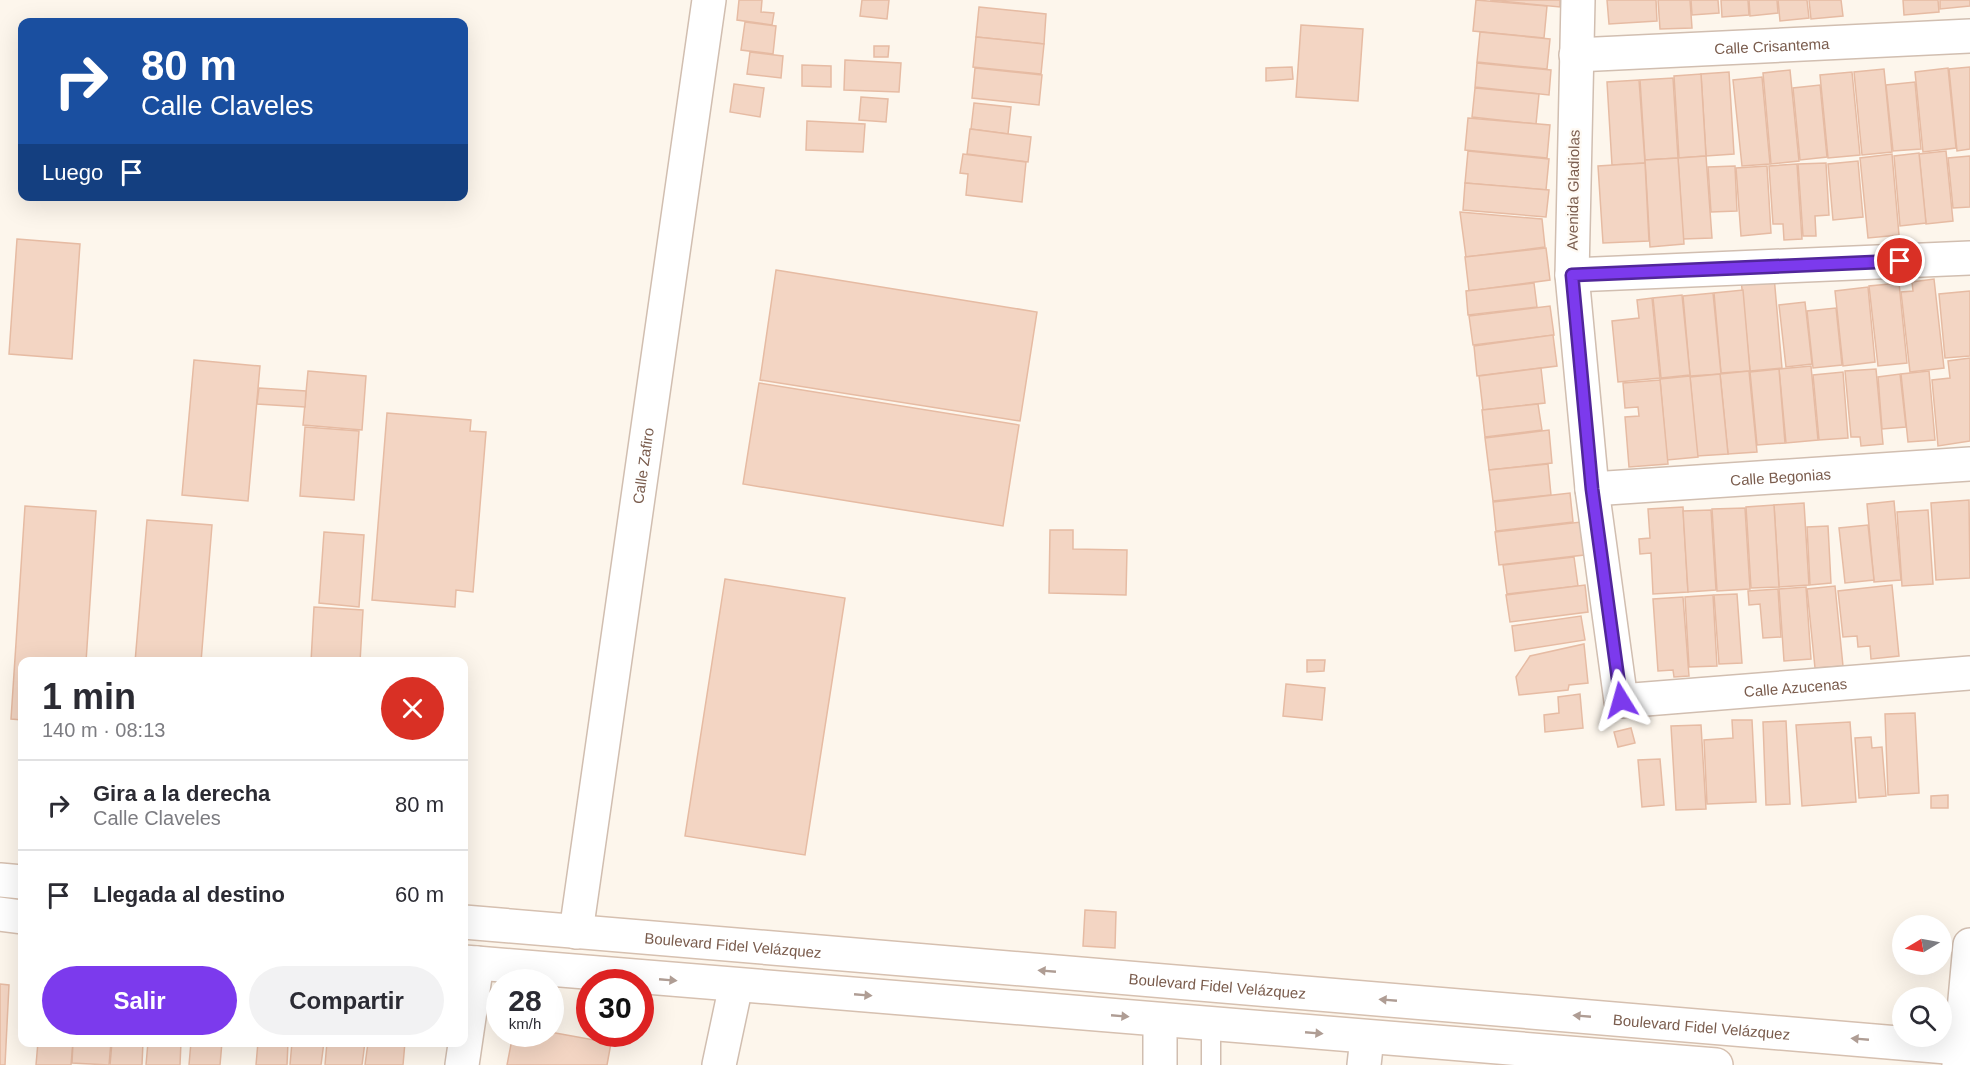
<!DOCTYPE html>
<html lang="es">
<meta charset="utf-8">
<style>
:root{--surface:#fff;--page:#f2f2f3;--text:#2b2b33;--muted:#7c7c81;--line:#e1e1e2;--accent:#7c3aed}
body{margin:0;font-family:Arial,sans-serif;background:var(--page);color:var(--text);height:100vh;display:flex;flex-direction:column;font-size:22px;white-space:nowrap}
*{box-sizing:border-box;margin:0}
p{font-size:20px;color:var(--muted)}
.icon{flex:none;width:33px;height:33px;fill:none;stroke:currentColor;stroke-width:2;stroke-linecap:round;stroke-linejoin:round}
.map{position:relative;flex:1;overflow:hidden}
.sheet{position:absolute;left:18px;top:657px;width:450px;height:390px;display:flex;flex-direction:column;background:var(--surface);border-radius:12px;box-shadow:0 6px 24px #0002}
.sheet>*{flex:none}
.guide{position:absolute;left:18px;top:18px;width:450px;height:183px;border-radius:12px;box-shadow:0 6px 24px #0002;background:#1a4fa0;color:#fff;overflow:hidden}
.needle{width:39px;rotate:260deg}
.buttons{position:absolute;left:1892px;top:915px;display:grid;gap:12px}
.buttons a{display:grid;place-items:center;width:60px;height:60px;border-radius:50%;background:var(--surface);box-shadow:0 6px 24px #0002;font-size:30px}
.speed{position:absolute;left:486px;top:969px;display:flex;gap:12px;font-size:30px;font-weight:700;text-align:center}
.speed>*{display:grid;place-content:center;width:78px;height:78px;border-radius:50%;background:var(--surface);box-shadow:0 6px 24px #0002;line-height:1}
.speed small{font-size:15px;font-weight:400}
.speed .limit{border:9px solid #d22;background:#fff;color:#111}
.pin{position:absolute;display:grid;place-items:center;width:51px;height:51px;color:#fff;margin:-26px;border:3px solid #fff;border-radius:50%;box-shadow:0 2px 6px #0007}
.me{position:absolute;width:66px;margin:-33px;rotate:352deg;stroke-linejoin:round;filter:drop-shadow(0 0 4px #0008)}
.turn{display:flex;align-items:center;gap:21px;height:126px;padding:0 24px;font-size:27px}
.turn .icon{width:78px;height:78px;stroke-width:2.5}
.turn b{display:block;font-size:42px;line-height:51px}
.then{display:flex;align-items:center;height:57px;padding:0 24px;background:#0003;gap:12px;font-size:22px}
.round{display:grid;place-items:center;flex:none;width:63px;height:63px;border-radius:32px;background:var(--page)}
.summary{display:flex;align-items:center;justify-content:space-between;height:102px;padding:0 24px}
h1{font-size:36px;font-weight:800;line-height:45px}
.button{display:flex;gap:12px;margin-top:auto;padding:12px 24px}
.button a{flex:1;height:69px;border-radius:36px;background:var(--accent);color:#fff;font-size:24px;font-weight:800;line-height:69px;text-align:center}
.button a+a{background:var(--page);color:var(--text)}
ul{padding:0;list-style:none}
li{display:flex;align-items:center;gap:18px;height:90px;padding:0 24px;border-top:2px solid var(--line)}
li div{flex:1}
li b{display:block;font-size:22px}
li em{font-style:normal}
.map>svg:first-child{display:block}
</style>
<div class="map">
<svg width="1970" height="1065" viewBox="0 0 1970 1065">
<rect width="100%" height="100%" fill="#fdf6ec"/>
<g fill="#f3d5c3" stroke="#e6bba3" stroke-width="1.5">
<polygon points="739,0 762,0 761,12 774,13 772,25 737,20"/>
<polygon points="862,0 889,0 887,19 860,16"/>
<polygon points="1476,0 1547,6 1544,38 1473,31"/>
<polygon points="1490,0 1560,0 1560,7"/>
<polygon points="1607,0 1656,0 1657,21 1609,24"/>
<polygon points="1658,0 1690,0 1692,28 1660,29"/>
<polygon points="1691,0 1718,0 1719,13 1692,15"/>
<polygon points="1721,0 1748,0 1749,15 1722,17"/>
<polygon points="1749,0 1777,0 1778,13 1750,16"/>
<polygon points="1778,0 1807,0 1809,18 1780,21"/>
<polygon points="1809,0 1841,0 1843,16 1811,19"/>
<polygon points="1903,0 1938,0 1939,12 1904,15"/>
<polygon points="1940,0 1970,0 1970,6 1940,9"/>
<polygon points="979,7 1046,14 1044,44 976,37"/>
<polygon points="745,22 776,26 773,54 741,50"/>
<polygon points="1301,25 1363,29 1358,101 1296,97"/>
<polygon points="1480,32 1550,39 1547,69 1477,62"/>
<polygon points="976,37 1044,44 1041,74 973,67"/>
<polygon points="874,46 889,46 888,57 874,57"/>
<polygon points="750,52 783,56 781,78 747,74"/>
<polygon points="845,60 901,63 899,92 844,90"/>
<polygon points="1477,63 1551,70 1549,95 1475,87"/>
<polygon points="802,65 831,66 831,87 802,86"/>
<polygon points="1292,67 1293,79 1266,81 1266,68"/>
<polygon points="1970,67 1970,149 1957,151 1949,69"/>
<polygon points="975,68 1042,75 1039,105 972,98"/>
<polygon points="1948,68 1956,148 1923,152 1915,72"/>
<polygon points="1884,69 1892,152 1862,155 1854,72"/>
<polygon points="1790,70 1799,161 1771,164 1763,73"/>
<polygon points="1729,72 1734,154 1706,156 1701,74"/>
<polygon points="1852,72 1860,155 1828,158 1820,75"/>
<polygon points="1701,74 1706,156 1679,158 1674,76"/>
<polygon points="1762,77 1770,164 1742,166 1733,80"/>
<polygon points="1673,78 1678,158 1645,160 1640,80"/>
<polygon points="1639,80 1645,163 1612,165 1607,82"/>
<polygon points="1915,82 1921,149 1893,151 1886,85"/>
<polygon points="734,84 764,88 760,117 730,112"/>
<polygon points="1820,85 1827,157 1800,160 1793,88"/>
<polygon points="1475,88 1539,94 1536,124 1472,117"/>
<polygon points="861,97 888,99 886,122 859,120"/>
<polygon points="974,103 1011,107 1008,134 971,129"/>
<polygon points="1468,118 1550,125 1547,158 1465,150"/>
<polygon points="807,121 865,124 863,152 806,150"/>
<polygon points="970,129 1031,137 1028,162 967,154"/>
<polygon points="1468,151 1549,159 1546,190 1465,183"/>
<polygon points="1946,151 1953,221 1926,224 1919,154"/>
<polygon points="1919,153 1926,223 1900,226 1894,156"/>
<polygon points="963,154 1026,162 1022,202 966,195 968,174 960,173"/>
<polygon points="1892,154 1899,235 1868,238 1860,158"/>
<polygon points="1706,156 1712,238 1683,239 1678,158"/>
<polygon points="1970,156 1970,207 1953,208 1948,158"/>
<polygon points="1678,158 1684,244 1650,247 1645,160"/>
<polygon points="1858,161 1863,217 1833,220 1828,164"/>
<polygon points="1645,163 1649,241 1603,243 1598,166"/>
<polygon points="1826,163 1829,215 1815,216 1816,236 1803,236 1798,164"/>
<polygon points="1797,164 1802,239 1784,240 1783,224 1773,224 1769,166"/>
<polygon points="1735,166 1737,211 1711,212 1708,167"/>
<polygon points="1767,166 1771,233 1741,236 1736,168"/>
<polygon points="1465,183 1549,190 1546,217 1463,210"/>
<polygon points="1460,212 1542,219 1545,247 1466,257"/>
<polygon points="17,239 80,244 72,359 9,354"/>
<polygon points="1546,248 1550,280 1469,291 1465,257"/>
<polygon points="776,270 1037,312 1020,421 760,380"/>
<polygon points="1774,276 1782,368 1750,371 1741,279"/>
<polygon points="1934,279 1944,368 1910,372 1901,292 1913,291 1912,282"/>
<polygon points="1534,283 1537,307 1468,315 1466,291"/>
<polygon points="1899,283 1907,363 1878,366 1869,286"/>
<polygon points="1868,287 1875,362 1843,366 1835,291"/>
<polygon points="1743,290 1750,371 1721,373 1714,293"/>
<polygon points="1970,291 1970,356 1945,358 1939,294"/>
<polygon points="1713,293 1721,374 1690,376 1683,296"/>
<polygon points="1682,295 1690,375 1661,378 1653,298"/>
<polygon points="1652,298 1660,378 1618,382 1612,321 1639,318 1637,300"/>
<polygon points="1805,302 1812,364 1786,367 1779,305"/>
<polygon points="1550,306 1554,335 1473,345 1469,316"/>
<polygon points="1836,308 1842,365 1813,368 1807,311"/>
<polygon points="1553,335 1557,366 1477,376 1474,346"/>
<polygon points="1970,358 1970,441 1938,446 1932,380 1950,378 1948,361"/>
<polygon points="194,360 260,366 248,501 182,495"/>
<polygon points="1811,366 1818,440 1786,443 1779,369"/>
<polygon points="1541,368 1545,403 1483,410 1479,376"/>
<polygon points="1779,369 1785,443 1757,445 1750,372"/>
<polygon points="1876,369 1883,444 1861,446 1860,437 1851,437 1845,371"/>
<polygon points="308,371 366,376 362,430 303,425"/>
<polygon points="1749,371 1757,452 1728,454 1720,374"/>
<polygon points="1929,371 1935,440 1908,442 1901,374"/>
<polygon points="1843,372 1848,438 1819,440 1813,375"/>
<polygon points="1720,374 1728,454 1697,456 1690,377"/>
<polygon points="1900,374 1906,427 1882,429 1878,377"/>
<polygon points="1690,376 1698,457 1667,460 1660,379"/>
<polygon points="1660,380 1668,464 1629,467 1625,417 1639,416 1638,407 1625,408 1623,383"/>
<polygon points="759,383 1019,425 1003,526 743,484"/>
<polygon points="259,388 306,391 305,407 257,404"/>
<polygon points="1538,404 1542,430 1485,437 1482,410"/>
<polygon points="387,413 471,420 470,431 486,432 473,592 456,590 455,607 372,600"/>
<polygon points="305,427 359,431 354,500 300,496"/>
<polygon points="1549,430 1552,463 1489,470 1485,438"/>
<polygon points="1548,464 1551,495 1493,501 1489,470"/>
<polygon points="1570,493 1573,522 1496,531 1493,502"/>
<polygon points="1969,500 1970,578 1936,580 1931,503"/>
<polygon points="1894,501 1901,580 1874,582 1867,504"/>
<polygon points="1804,503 1809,585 1779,587 1774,505"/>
<polygon points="1774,505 1779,587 1751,588 1746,507"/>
<polygon points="25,506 96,511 86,662 22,662 22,720 11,719"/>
<polygon points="1683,507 1688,592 1653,594 1651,553 1640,554 1639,539 1650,538 1648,509"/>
<polygon points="1745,508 1750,589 1717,591 1712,509"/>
<polygon points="1711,510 1716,590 1688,592 1683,511"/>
<polygon points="1928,510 1933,584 1902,586 1897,512"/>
<polygon points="147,520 212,525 201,662 135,662"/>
<polygon points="1581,522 1584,555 1499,565 1495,532"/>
<polygon points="1868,525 1874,580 1845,583 1839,528"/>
<polygon points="1828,526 1831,583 1810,585 1807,527"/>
<polygon points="1050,530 1073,530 1073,549 1127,550 1126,595 1049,593"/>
<polygon points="324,532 364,535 359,607 319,603"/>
<polygon points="1574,557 1578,586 1507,594 1503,565"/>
<polygon points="725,579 845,598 805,855 685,836"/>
<polygon points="1585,585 1588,612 1510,622 1506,595"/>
<polygon points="1892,585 1899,656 1871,659 1870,646 1858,647 1857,636 1843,637 1838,591"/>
<polygon points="1835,586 1843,666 1815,668 1807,589"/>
<polygon points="1806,587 1811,659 1784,661 1779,589"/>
<polygon points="1778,589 1781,637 1763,638 1760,604 1749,605 1748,591"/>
<polygon points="1737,594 1742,663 1719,664 1714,595"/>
<polygon points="1713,595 1717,666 1689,667 1685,597"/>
<polygon points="1683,597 1689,676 1674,677 1673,670 1658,671 1653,599"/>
<polygon points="314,607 363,610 360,662 311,662"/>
<polygon points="1581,616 1585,640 1515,651 1512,626"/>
<polygon points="1584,644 1588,683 1569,685 1568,690 1519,695 1516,677 1530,656"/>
<polygon points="1307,660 1325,660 1324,671 1307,672"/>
<polygon points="1286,684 1325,688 1322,720 1283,716"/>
<polygon points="1580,694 1583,728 1545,732 1544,715 1559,713 1558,697"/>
<polygon points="1915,713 1919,793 1888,795 1885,714"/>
<polygon points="1732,720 1752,720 1756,802 1707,804 1704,740 1733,738"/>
<polygon points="1786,721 1790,804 1766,805 1763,722"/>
<polygon points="1850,722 1856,802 1802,806 1796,725"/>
<polygon points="1701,725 1706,809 1676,810 1671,726"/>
<polygon points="1631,728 1635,743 1618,747 1614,732"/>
<polygon points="1871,737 1872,748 1882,747 1886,796 1859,798 1855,738"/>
<polygon points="1660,759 1664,805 1642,807 1638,760"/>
<polygon points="1948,795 1948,808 1931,808 1931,796"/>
<polygon points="1085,910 1116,912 1115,948 1083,946"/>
<polygon points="0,984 9,985 5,1065 0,1065"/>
<polygon points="550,1032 611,1043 607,1065 507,1065 513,1034"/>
<polygon points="38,1042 73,1042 71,1065 36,1065"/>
<polygon points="73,1042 111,1042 109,1065 72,1063"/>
<polygon points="112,1042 143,1042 142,1065 110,1065"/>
<polygon points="148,1042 181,1042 180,1065 146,1065"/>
<polygon points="191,1042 222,1042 220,1065 189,1065"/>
<polygon points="258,1042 288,1042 287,1065 256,1065"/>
<polygon points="292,1042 324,1042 321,1065 290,1065"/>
<polygon points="327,1042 365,1042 362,1065 325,1065"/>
<polygon points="377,1042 405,1042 403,1065 365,1065 368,1043"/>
</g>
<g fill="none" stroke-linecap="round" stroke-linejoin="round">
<defs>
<polyline id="lane" points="1211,1023 1211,1065"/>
<g id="street">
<path id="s1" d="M1578,0L1572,275L1592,489L1621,701L1970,673"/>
<path id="s2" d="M1576,55L1970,36"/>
<polyline points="1572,275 1970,258"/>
<path id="s3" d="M1592,489L1970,464"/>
<path id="s4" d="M576,932L709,0"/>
<polyline points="1160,1020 1160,1065"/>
<polyline points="462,1065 477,963"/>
<polyline points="719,1065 736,985"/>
<polyline points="1364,1065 1367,1038"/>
<polyline points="1959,1065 1970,945"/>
</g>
<g id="secondary">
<polyline points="0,880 22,882"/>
<polyline points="0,914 22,917"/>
<path id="s5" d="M464,922L1970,1049"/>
<polyline points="464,962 1716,1065"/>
</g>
</defs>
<use href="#lane" stroke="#d1beb0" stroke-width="21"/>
<use href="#street" stroke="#d1beb0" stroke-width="36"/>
<use href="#secondary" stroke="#d6c0b0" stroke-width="36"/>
<use href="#lane" stroke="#fff" stroke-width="18"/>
<use href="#street" stroke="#fff" stroke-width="33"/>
<use href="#secondary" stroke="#fff" stroke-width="33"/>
</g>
<defs><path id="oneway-solid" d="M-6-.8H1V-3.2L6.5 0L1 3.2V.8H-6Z" transform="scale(1.5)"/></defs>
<g fill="#af9d94">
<use href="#oneway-solid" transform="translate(1047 971) rotate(-175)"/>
<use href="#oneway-solid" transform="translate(668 980) rotate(5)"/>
<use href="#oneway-solid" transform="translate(863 995) rotate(5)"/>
<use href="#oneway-solid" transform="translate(1388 1000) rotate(-175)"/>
<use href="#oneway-solid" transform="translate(1120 1016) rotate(5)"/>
<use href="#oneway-solid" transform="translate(1582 1016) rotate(-175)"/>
<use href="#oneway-solid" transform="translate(1314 1033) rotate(5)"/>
<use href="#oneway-solid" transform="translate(1860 1039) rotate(-175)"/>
</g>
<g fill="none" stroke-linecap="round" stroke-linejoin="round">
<defs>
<polyline id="route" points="1621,700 1592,489 1572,275 1900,261"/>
</defs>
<use href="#route" stroke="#51269a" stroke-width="15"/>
<use href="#route" stroke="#7c3aed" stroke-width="10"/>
</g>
<g text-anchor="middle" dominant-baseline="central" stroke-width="4.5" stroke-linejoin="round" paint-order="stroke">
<g font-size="15" fill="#7a5c4d" stroke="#fffaf3">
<text stroke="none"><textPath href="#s2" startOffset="196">Calle Crisantema</textPath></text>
<text transform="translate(1573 190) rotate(-89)">Avenida Gladiolas</text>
<text stroke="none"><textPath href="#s4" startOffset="471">Calle Zafiro</textPath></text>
<text stroke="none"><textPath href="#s3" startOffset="189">Calle Begonias</textPath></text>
<text stroke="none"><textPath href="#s1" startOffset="879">Calle Azucenas</textPath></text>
<text stroke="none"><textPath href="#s5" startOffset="270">Boulevard Fidel Velázquez</textPath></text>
<text stroke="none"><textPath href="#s5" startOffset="756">Boulevard Fidel Velázquez</textPath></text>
<text stroke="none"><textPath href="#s5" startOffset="1242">Boulevard Fidel Velázquez</textPath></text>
</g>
</g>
</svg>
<div class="buttons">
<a><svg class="needle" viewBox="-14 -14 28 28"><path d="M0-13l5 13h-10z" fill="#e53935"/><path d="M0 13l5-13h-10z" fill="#7c7c81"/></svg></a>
<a><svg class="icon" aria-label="search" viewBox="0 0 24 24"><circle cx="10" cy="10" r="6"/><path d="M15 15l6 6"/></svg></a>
</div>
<div class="speed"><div>28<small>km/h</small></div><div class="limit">30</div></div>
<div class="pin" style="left:1900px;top:261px;background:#d93025"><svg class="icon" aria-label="arrive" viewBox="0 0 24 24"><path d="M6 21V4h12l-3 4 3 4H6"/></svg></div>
<svg class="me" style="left:1621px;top:700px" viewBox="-20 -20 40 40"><path d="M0-17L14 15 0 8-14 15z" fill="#7c3aed" stroke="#fff" stroke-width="4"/></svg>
<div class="guide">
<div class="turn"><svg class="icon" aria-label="right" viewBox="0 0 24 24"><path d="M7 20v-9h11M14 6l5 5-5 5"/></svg><div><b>80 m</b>Calle Claveles</div></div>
<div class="then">Luego<svg class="icon" aria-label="arrive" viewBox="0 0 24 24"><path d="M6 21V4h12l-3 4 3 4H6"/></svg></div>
</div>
<section class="sheet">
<div class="summary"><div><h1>1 min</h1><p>140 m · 08:13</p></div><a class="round" style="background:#d93025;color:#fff"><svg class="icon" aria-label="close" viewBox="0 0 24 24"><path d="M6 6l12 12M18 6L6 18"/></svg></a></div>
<ul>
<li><svg class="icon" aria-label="right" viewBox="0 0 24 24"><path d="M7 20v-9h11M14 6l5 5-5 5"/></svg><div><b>Gira a la derecha</b><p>Calle Claveles</p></div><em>80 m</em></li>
<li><svg class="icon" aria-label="arrive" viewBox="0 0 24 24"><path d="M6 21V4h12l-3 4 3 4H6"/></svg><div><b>Llegada al destino</b></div><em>60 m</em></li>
</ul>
<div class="button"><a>Salir</a><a>Compartir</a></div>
</section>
</div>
